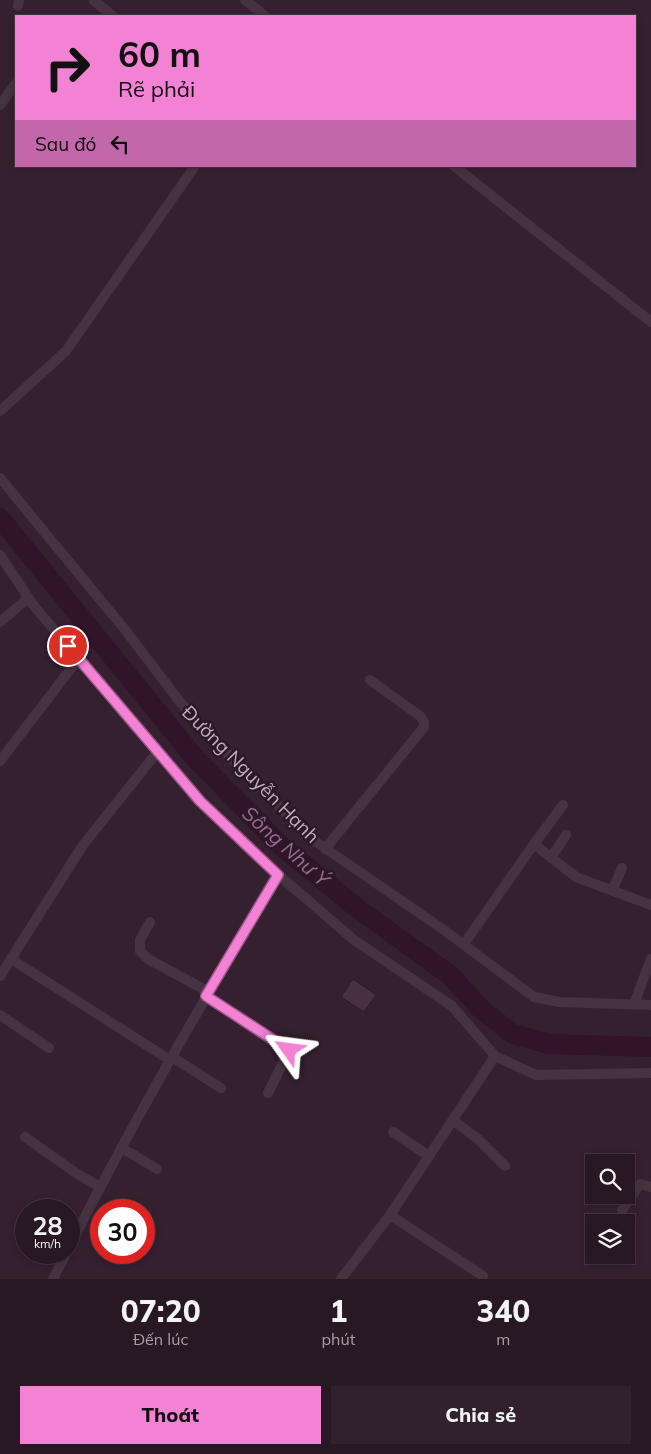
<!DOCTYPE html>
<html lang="vi">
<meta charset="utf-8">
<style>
:root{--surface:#281824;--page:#30212c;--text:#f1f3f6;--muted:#a5a0a6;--line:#443741;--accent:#f382d5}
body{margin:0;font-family:Mulish,sans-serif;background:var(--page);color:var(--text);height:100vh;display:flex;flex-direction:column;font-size:19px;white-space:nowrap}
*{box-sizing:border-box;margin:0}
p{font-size:16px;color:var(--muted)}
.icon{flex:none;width:28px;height:28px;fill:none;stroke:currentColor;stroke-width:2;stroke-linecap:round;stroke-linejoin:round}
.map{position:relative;height:1279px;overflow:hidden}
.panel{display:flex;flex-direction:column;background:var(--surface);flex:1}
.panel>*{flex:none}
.hud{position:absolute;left:15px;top:15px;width:621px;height:152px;border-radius:0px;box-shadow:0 2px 8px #0003,0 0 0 1px var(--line);background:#f382d5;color:#111;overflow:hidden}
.tools{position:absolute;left:585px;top:1154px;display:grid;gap:10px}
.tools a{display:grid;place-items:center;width:50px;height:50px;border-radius:0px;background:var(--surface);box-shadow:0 2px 8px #0003,0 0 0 1px var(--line);font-size:25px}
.speed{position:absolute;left:15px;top:1199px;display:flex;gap:10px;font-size:25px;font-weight:700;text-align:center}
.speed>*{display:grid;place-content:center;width:65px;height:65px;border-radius:50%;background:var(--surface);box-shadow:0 2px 8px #0003,0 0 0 1px var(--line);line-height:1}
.speed small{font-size:12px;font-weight:400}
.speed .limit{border:8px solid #d22;background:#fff;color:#111}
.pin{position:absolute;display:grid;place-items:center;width:42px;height:42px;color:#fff;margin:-21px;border:2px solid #fff;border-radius:50%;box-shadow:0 1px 5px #0007}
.me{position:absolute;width:55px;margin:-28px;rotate:301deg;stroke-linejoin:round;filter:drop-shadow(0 0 4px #0008)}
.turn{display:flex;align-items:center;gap:18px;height:105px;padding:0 20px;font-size:22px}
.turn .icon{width:65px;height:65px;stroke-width:2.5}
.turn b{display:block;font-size:35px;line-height:42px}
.then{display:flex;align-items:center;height:48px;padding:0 20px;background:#0003;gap:10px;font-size:19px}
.eta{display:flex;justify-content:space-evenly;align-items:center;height:85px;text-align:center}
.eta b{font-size:30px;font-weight:800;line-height:35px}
.cta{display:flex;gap:10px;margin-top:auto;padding:10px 20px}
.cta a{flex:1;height:58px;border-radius:0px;background:var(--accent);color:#111;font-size:20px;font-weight:800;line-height:58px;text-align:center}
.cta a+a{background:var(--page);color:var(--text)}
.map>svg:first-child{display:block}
</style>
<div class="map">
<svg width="651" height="1279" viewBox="0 0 651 1279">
<rect width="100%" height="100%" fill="#352030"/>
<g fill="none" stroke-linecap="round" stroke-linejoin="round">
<polyline stroke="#31142a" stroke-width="20" points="0,518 195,758 281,846 357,908 451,976 482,1010 513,1034 549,1044 651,1047"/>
</g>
<polygon fill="#492f43" stroke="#2c1b28" points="353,979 376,995 364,1012 341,997"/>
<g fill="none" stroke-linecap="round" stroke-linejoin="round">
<g stroke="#463341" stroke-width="10">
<polyline points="245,0 265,16"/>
<polyline points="94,1 113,16"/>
<polyline points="18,6 19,0"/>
<polyline points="0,105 16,83"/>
<polyline points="454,166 651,322"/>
<polyline points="0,411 66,351 195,166"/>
<polyline points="0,478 126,631 180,702 234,761 309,837 444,930 534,997 559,1002 651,1005"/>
<polyline points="0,555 34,606 200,801 251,851 354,940 452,1006 495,1056 536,1075 651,1073"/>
<polyline points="0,622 28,598"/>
<polyline points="0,761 79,658"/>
<polyline points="534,844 563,805"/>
<polyline points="325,849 424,727 424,722 420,716 370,680"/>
<polyline points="551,858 566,835"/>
<polyline points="612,891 622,868"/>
<polyline points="150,922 140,940 140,951 148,959 209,992"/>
<polyline points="464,944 534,844 576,877 651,905"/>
<polyline points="11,959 170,1060"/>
<polyline points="0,976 83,845 158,751"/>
<polyline points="206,996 270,1040 288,1048 287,1055 268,1093"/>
<polyline points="634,1004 651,959"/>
<polyline points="0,1015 49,1048"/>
<polyline points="172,1057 221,1088"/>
<polyline points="453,1120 479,1140 505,1166"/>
<polyline points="393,1132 429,1156"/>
<polyline points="25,1137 76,1173 100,1187"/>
<polyline points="122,1148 157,1169"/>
<polyline points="622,1210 640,1184 651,1187"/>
<polyline points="390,1215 483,1276"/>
<path d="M69,1248C133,1121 205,998 278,875"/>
<polyline points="53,1279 67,1252"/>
<polyline points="341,1279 390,1215 495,1056"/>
</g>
</g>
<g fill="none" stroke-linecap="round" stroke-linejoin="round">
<defs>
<polyline id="route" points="68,646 200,801 278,875 206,996 289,1050"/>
</defs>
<use href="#route" stroke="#9e548a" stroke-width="12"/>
<use href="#route" stroke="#f382d5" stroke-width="9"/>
</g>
<g text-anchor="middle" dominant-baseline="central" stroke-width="5" stroke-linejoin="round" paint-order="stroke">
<g font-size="19" fill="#c3adbd" stroke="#2a1926">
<text transform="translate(251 774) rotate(45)">Đường Nguyễn Hạnh</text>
</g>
<g font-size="20" font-style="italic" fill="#a16794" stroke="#2a1926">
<text transform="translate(286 846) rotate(42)">Sông Như Ý</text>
</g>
</g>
</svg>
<div class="tools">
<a><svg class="icon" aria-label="search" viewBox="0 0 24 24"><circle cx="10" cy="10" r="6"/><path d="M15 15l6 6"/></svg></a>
<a><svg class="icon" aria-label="layers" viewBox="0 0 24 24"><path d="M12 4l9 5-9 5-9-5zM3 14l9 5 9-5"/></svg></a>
</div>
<div class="speed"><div>28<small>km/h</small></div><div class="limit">30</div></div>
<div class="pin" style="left:68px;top:646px;background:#d93025"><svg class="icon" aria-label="arrive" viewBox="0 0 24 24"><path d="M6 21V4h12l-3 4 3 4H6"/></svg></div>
<svg class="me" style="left:289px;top:1050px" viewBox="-20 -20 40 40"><path d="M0-17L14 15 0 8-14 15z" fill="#f382d5" stroke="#fff" stroke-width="4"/></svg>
<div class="hud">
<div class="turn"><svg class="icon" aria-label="right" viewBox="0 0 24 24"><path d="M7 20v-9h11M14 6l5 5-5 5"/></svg><div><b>60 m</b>Rẽ phải</div></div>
<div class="then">Sau đó<svg class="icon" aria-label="left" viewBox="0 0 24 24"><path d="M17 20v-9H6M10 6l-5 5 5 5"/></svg></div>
</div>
</div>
<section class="panel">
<div class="eta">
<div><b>07:20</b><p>Đến lúc</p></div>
<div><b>1</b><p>phút</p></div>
<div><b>340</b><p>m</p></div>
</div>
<div class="cta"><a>Thoát</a><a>Chia sẻ</a></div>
</section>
